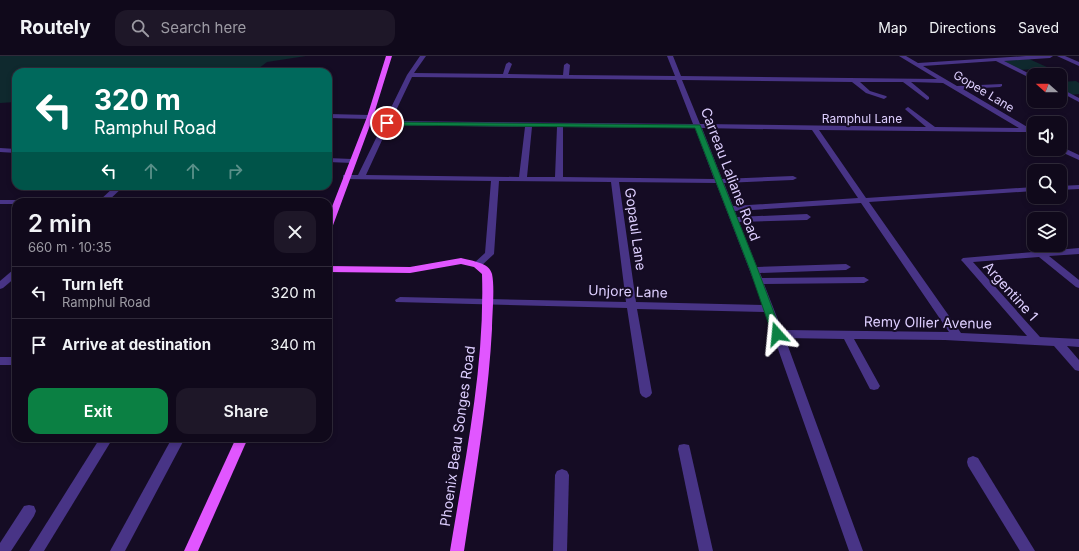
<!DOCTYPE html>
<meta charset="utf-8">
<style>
:root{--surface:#10091b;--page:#1e1728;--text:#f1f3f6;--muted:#9c9aa3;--line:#302a3a;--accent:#0b8043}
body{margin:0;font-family:Inter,sans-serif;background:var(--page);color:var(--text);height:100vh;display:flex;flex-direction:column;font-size:15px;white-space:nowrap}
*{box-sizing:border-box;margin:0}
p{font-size:13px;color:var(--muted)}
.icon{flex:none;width:22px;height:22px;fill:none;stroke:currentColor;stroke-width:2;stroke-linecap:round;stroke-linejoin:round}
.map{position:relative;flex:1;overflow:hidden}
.drawer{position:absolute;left:12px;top:142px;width:320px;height:244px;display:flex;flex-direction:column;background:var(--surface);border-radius:12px;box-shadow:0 2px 6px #0003,0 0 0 1px var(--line)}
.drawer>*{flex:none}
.top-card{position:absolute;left:12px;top:12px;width:320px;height:122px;border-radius:12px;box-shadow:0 2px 6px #0003,0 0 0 1px var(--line);background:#00695c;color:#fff;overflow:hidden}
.needle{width:26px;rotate:291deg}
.fabs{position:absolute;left:1027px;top:12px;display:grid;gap:8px}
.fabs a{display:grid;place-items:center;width:40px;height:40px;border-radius:8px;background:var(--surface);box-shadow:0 2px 6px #0003,0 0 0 1px var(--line);font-size:20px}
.pin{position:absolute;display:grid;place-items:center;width:34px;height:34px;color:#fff;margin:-17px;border:2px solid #fff;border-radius:50%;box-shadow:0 1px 4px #0007}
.me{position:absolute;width:44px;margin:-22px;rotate:342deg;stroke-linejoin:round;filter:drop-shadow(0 0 3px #0008)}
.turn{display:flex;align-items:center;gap:14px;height:84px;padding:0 16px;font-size:18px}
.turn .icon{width:52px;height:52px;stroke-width:2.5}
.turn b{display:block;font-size:28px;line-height:34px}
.lanes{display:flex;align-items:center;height:38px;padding:0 16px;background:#0003;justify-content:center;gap:20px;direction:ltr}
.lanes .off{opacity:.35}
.round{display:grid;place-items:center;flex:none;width:42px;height:42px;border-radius:12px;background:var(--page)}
.summary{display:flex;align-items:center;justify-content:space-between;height:68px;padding:0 16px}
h1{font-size:24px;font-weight:600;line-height:30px}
.button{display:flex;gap:8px;margin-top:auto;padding:8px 16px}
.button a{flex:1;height:46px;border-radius:12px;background:var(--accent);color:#fff;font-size:16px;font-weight:600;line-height:46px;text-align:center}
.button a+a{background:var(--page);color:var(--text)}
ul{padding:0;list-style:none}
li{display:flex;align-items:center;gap:12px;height:52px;padding:0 16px;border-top:1px solid var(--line)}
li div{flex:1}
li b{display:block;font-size:15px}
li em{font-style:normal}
header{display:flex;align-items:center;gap:24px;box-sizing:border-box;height:56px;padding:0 20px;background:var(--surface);border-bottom:1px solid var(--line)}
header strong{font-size:19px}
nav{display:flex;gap:22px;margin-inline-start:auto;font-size:14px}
.search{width:280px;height:36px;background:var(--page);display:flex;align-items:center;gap:10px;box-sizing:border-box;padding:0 14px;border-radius:12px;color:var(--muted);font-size:15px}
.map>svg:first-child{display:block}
</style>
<header>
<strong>Routely</strong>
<div class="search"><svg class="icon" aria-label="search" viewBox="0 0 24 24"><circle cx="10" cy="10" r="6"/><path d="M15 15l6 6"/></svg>Search here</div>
<nav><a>Map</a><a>Directions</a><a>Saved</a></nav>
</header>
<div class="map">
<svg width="1079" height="495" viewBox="0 0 1079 495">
<rect width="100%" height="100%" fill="#150c24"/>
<g fill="#0f292e">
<polygon points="0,0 306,0 267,6 254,16 16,16 16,46 0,47"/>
<polygon points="1029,3 1049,12 1019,14 1001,5"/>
<polygon points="1076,25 1079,27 1079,38 1070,39 1060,34 1060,26"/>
</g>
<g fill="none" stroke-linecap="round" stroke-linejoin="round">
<g fill="#483486" fill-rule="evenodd">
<path d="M420,0H426L414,17L503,18L506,8L509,6L512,8L508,18L563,19L564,9L567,7L570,9L569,19L675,20L667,0H673L681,20L937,23L899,0H906L918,7L1026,0H1053L1050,2L1004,5L1034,20V24L996,5L923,10L957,30L1002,28V30L1000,31L963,33L1034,75V80L1026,76L819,74L866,142L1034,131V135L869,146L961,277L1027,280L963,206L961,204L963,202L1079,192V198L1049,200L1079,224V232L1076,231L1039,201L973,206L1040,281L1079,283V291L1067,290L1079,304V315L1075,314L1054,290L945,284L854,283L880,330L878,333L874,334L870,333L844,283L785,282L863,495H849L765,256L637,253L652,337L650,340L646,342L642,340L640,337L627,252L396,246L395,244L400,241L626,246L611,126L499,125L494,198L480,211L477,212L472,209L485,197L491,125L343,123V119H358L407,19ZM412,21L676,24L693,68L391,65ZM682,24L852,26L866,37L884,43L887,41L886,40L870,35L860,26H903L927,44L929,43V41L911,26L943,27L1019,72L935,71L908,51L905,53L906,54L926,71L700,68ZM389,69L525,71L519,121L366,119ZM532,71H557L555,121H527ZM563,71L695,72L714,123L563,121ZM702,72L812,74L858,142L733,150L724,127L793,124L797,122L793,120L722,123ZM619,126L716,127L763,249L636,246ZM861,147L949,276L782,274L764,228L864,227L869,224L864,221L762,222L760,217L846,214L851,211L846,208L757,211L739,166L807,164L811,161L807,158L737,161L735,155Z"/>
<polygon points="1057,0 1065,0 1079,6 1079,10"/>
<polygon points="1060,32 1079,42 1079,46 1060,36"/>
<polygon points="328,58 370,59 373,61 370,63 328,62"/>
<polygon points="1060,90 1079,99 1079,104 1057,94 1060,93"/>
<polygon points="0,92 16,93 16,97 0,96"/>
<polygon points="328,102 352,103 356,105 352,107 328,106"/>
<polygon points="1079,129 1079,133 1060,134 1060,130"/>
<polygon points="115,130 124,130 107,146 98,146"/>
<polygon points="0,144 16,144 20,146 16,146 16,148 0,148"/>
<polygon points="16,213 16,221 3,232 0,233 0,225 13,214"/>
<rect x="0" y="301" width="16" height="8"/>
<polygon points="100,382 113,382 44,495 29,495"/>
<polygon points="172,382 185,382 125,495 110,495"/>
<polygon points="684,388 689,389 690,393 713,495 699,495 678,393 679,389"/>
<polygon points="973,400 978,402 1035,495 1020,495 968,410 967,406 968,402"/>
<polygon points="562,413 567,415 569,419 567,495 553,495 555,419 557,415"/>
<polygon points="29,449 34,450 36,455 34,460 11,495 0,495 0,487 24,450"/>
</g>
<g fill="#e156ff" fill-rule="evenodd">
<polygon points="386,0 392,0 373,61 332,172 328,175 328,161 367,61"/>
<path d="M461,202C471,205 489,206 492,218C495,232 492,258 492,273C488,347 475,421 464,495H450C465,403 485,311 482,218L474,211L461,208L410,217L328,216V210L410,211Z"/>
<polygon points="236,382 248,382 198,495 184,495"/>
</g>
</g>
<polygon fill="#0b8043" stroke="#07532c" points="385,66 700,69 758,214 782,278 777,282 772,278 750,214 695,72 387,69 384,67"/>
<g text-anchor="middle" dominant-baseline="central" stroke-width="4" stroke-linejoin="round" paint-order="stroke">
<g font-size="12" fill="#decfff" stroke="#150c24">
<text transform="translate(984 35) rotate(31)">Gopee Lane</text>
<text x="862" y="62">Ramphul Lane</text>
</g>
<g font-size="14" fill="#decfff" stroke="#150c24">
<text transform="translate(731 118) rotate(69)">Carreau Laliane Road</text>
<text transform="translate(636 173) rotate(82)">Gopaul Lane</text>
<text transform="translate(628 235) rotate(2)">Unjore Lane</text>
<text transform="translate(1011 235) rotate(48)">Argentine 1</text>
<text transform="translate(928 266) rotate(1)">Remy Ollier Avenue</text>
<text transform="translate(457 380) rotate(-82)">Phoenix Beau Songes Road</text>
</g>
</g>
</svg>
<div class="fabs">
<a><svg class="needle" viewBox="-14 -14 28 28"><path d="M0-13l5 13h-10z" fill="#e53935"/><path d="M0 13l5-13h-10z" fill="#9c9aa3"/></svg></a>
<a><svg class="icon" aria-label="sound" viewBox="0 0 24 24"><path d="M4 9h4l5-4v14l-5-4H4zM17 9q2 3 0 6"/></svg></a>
<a><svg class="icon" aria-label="search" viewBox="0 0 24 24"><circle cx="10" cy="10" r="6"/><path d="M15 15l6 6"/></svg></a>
<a><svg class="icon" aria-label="layers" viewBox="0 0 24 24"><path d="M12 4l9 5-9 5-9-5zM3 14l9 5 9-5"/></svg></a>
</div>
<div class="pin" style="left:387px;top:67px;background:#d93025"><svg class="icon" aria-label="arrive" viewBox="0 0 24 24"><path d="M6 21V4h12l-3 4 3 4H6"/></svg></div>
<svg class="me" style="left:777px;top:278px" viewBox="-20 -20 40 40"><path d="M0-17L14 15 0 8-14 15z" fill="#0b8043" stroke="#fff" stroke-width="4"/></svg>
<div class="top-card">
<div class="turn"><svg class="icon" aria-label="left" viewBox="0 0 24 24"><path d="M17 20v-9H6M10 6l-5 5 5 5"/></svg><div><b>320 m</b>Ramphul Road</div></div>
<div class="lanes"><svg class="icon" aria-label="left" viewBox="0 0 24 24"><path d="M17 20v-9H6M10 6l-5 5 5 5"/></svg><svg class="icon off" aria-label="ahead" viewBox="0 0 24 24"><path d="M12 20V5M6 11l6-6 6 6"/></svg><svg class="icon off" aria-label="ahead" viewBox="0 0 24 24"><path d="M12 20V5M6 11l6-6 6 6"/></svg><svg class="icon off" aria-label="right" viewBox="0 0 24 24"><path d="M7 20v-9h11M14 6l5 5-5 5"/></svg></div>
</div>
<section class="drawer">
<div class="summary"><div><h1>2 min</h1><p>660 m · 10:35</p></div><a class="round"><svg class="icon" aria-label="close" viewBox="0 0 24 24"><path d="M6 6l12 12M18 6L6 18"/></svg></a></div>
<ul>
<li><svg class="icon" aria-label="left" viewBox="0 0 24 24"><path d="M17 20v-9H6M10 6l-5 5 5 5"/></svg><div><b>Turn left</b><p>Ramphul Road</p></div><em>320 m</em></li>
<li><svg class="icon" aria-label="arrive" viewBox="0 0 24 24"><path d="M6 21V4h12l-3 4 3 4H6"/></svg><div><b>Arrive at destination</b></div><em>340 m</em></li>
</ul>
<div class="button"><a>Exit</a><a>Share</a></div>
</section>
</div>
